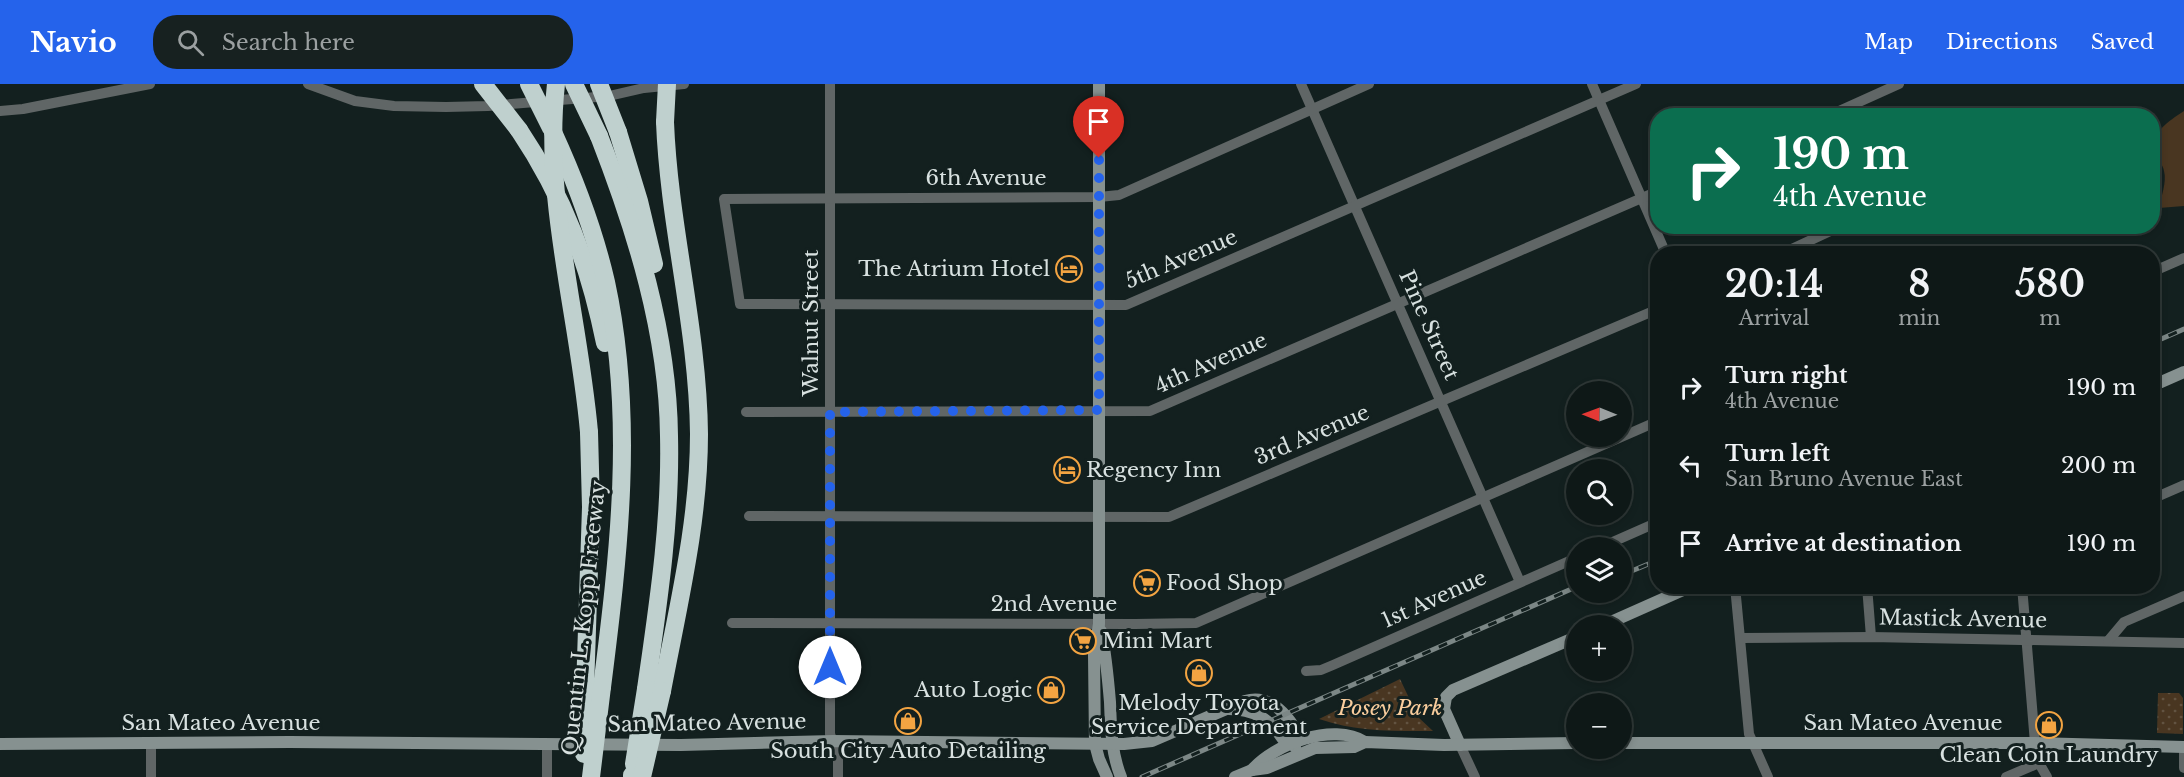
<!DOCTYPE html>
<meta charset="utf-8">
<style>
:root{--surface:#0e1817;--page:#172120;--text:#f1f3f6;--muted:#9ba0a1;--line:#2e3736;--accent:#2563eb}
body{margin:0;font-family:"Libre Baskerville",serif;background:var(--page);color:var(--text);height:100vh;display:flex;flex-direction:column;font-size:22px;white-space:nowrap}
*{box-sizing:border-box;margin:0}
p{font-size:20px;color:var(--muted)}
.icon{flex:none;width:33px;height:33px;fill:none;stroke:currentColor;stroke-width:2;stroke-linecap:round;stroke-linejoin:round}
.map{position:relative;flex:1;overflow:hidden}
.details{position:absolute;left:1650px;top:162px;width:510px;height:348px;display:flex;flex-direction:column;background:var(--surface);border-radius:24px;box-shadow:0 3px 9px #0003,0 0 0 2px var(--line)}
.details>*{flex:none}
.hud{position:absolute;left:1650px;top:24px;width:510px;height:126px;border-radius:24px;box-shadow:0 3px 9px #0003,0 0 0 2px var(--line);background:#0b6e4f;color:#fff;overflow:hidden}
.needle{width:39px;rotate:271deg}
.fabs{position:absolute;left:1566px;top:297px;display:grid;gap:12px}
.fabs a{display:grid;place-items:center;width:66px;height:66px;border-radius:50%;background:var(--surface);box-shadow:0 3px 9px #0003,0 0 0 2px var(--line);font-size:30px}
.pin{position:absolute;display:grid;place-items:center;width:51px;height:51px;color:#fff;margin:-62px -26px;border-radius:50% 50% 50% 0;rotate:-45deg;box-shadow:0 0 6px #0007}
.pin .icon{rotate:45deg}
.me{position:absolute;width:66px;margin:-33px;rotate:0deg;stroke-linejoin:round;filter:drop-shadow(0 0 4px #0008)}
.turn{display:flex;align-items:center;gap:21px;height:126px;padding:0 24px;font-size:27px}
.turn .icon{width:78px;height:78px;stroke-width:2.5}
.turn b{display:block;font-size:42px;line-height:51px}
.eta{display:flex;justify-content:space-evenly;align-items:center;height:102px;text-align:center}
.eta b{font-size:36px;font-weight:600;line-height:42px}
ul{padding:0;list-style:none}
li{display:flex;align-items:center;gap:18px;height:78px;padding:0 24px}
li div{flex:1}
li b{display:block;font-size:22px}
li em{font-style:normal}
header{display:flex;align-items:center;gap:36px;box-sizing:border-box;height:84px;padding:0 30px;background:var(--accent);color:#fff}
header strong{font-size:28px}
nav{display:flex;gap:33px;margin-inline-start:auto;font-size:21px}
.search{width:420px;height:54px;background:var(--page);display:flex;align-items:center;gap:15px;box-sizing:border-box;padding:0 21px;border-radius:24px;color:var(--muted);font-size:22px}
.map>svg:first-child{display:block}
</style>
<header>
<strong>Navio</strong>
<div class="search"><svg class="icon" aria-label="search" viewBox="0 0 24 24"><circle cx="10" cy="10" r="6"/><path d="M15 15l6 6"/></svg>Search here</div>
<nav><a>Map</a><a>Directions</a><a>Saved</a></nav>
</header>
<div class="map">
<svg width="2184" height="693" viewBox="0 0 2184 693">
<defs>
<pattern id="park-dots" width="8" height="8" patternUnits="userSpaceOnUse" patternTransform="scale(1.5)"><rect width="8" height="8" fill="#493621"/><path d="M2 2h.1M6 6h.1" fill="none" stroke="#625341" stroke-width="1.8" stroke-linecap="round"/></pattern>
</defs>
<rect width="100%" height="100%" fill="#13201f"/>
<path fill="#493621" d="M2184,27V122L2159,124C2161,113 2167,98 2164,87C2163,81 2158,76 2157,70C2150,47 2168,38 2184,27Z"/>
<g fill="url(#park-dots)">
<path d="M1400,595L1418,633L1433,647C1392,647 1358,648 1319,635Z"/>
<polygon points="2158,609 2179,609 2183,614 2183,650 2157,649"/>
</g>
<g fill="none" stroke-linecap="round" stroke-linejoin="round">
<g stroke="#606666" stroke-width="10">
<polyline points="308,0 355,17 394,22 446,23 488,22 609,12 644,4 684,0"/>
<polyline points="830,0 830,650 838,671 838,693"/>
<polyline points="1301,0 1520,498"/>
<polyline points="1369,0 1119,111 1099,113 724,115 740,220 1126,221 1636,0"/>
<polyline points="1592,0 1666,170"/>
<polyline points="0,27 23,25 150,0"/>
<polyline points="1828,32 1899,0"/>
<polyline points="1781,170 1841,142"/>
<polyline points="2152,188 2184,174"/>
<polyline points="746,328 1150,327 1658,107"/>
<polyline points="2152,415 2184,401"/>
<polyline points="749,432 1169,433 1658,225"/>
<polyline points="1599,464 1658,438"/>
<polyline points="1735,502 1749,650 1768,693"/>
<polyline points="1867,502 1871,553"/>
<polyline points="2022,502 2035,659 2039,679 2047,693"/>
<polyline points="732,539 1135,540 1196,539 1658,337"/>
<polyline points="1741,554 1871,553 2184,559"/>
<polyline points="2108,557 2124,538 2184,512"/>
<polyline points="1306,587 1321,586 1333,581 1576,474"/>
<polyline points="1460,661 1475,693"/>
<polyline points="2184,666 2184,684"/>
<polyline points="151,693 151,658"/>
<polyline points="547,693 547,660"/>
<polyline points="2006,693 2039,679"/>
</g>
<g stroke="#869190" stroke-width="12">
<polyline points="1099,0 1099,540 1094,571 1095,660 1099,675 1107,693"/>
<polyline points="2152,302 2184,288"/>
<polyline points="1602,542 1692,502"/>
<path d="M1101,547C1106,571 1108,594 1110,618C1111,644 1111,668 1121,693"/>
<path d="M1229,625C1254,625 1269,635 1283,655L1292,657L1295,663"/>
<polyline points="1622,659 2035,659 2184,663"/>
<path d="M0,660L290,658L681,661L833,657L1124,660L1152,657L1245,617C1270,610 1286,629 1297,648L1292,657"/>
<polyline points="1460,661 1444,625 1446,613 1453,606 1576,553"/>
<path d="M1252,686C1274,660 1333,638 1365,658"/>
<polyline points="1235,693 1252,686 1267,684 1315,664 1354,663 1365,658 1444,661 1576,659"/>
</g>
<g stroke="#bfd0ce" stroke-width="18">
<path d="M519,46C564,113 589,180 605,259"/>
<path d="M553,48C575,96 594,146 606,198C635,332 619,469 602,603"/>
<polyline points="618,48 639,117 654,180"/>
<path d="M599,52C636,147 668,249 669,352C671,437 658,521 646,605"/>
<polyline points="585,606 591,423 589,348"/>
<path d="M662,607C678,522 699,438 699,350C698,245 669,142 665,38"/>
<polyline points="632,693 632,691"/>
</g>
<defs>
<g id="rail">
<polyline points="2152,259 2184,245"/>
<polyline points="1622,491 1658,476"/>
<polyline points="1142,693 1576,503"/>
</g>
</defs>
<use href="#rail" stroke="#7c8786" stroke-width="5"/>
<use href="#rail" stroke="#13201f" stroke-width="3" stroke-dasharray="9" stroke-linecap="butt"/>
<g stroke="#bfd0ce" stroke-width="18">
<polyline points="483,0 519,46"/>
<polyline points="529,0 551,44"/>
<path d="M556,0C543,117 579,232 589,348"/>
<polyline points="574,0 599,52"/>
<polyline points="599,0 618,48"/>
<polyline points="665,38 667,0"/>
<polyline points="584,670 585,606"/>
<polyline points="634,680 646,605"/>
<polyline points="591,693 602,603"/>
<polyline points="642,693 662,607"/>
</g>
</g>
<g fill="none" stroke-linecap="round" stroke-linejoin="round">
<polyline stroke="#2563eb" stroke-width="10" stroke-dasharray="0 18" points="830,583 830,328 1099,326 1099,74"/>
</g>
<defs>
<symbol id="hotel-ring" viewBox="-11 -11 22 22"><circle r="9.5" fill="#13201f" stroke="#f3a442" stroke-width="1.5"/><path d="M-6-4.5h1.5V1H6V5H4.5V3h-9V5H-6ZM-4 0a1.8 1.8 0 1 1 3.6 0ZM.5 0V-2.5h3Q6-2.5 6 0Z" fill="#f3a442"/></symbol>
<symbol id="supermarket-ring" viewBox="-11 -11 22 22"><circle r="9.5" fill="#13201f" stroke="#f3a442" stroke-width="1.5"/><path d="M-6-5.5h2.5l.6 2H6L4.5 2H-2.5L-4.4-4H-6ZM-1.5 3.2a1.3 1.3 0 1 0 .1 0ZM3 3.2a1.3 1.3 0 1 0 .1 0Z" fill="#f3a442"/></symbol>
<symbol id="shop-ring" viewBox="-11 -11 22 22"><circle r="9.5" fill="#13201f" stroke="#f3a442" stroke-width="1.5"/><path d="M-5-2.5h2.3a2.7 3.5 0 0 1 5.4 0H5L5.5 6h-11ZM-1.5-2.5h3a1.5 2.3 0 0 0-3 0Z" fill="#f3a442"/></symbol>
</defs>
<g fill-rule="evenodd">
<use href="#hotel-ring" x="1054" y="170" width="30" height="30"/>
<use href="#hotel-ring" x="1052" y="371" width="30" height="30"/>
<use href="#supermarket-ring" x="1132" y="484" width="30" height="30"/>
<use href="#supermarket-ring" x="1068" y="542" width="30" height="30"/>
<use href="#shop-ring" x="1184" y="574" width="30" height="30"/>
<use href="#shop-ring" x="1036" y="591" width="30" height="30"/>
<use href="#shop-ring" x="893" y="622" width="30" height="30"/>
<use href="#shop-ring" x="2034" y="626" width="30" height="30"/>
</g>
<g text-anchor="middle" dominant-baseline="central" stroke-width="6" stroke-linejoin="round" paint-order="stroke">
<g font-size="21" fill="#d8e1e0" stroke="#13201f">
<text x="986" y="94">6th Avenue</text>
<text transform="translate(1181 175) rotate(-23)">5th Avenue</text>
<text transform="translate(811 239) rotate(-90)">Walnut Street</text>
<text transform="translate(1429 241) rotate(66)">Pine Street</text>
<text transform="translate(1211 279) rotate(-24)">4th Avenue</text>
<text transform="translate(1312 351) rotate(-23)">3rd Avenue</text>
<text transform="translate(1434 515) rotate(-24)">1st Avenue</text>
<text x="1054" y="520">2nd Avenue</text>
<text transform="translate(584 534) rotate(-84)">Quentin L. Kopp Freeway</text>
<text transform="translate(1963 535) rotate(1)">Mastick Avenue</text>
<text x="221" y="639">San Mateo Avenue</text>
<text transform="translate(707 639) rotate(-1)">San Mateo Avenue</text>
<text x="1903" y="639">San Mateo Avenue</text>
</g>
<g font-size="21" fill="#d8e1e0" stroke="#13201f" text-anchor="start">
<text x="1050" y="185" text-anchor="end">The Atrium Hotel</text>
<text x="1086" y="386">Regency Inn</text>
<text x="1166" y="499">Food Shop</text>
<text x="1102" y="557">Mini Mart</text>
<text x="1032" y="606" text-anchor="end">Auto Logic</text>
<text x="1199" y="619" text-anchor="middle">Melody Toyota<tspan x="1199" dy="24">Service Department</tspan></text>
<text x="908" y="667" text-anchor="middle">South City Auto Detailing</text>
<text x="2049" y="671" text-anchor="middle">Clean Coin Laundry</text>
</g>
<g font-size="21" font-style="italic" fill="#f9cd9d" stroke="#13201f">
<text x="1390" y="624">Posey Park</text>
</g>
</g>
</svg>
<div class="fabs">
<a><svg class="needle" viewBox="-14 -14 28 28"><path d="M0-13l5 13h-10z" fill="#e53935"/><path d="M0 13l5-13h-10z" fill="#9ba0a1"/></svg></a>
<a><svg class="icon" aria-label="search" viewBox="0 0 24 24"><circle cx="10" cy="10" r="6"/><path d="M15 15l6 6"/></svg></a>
<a><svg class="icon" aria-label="layers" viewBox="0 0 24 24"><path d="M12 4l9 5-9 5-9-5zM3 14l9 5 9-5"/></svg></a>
<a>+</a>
<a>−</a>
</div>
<div class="pin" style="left:1099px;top:74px;background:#d93025"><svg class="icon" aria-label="arrive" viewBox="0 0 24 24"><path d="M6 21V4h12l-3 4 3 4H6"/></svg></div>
<svg class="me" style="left:830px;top:583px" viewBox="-20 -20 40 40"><circle r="19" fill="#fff"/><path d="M0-13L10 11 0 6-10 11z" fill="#2563eb"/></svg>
<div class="hud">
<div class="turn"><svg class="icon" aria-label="right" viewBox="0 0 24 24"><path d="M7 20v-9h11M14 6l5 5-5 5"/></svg><div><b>190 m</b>4th Avenue</div></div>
</div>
<section class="details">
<div class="eta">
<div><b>20:14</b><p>Arrival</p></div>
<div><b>8</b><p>min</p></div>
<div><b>580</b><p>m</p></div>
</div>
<ul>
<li><svg class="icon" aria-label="right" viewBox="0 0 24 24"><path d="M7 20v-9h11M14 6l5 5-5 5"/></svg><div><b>Turn right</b><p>4th Avenue</p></div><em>190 m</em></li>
<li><svg class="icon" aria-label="left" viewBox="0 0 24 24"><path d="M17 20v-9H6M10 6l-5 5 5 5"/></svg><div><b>Turn left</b><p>San Bruno Avenue East</p></div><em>200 m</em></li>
<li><svg class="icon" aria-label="arrive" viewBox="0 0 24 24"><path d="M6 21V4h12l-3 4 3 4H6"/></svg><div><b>Arrive at destination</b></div><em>190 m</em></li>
</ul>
</section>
</div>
